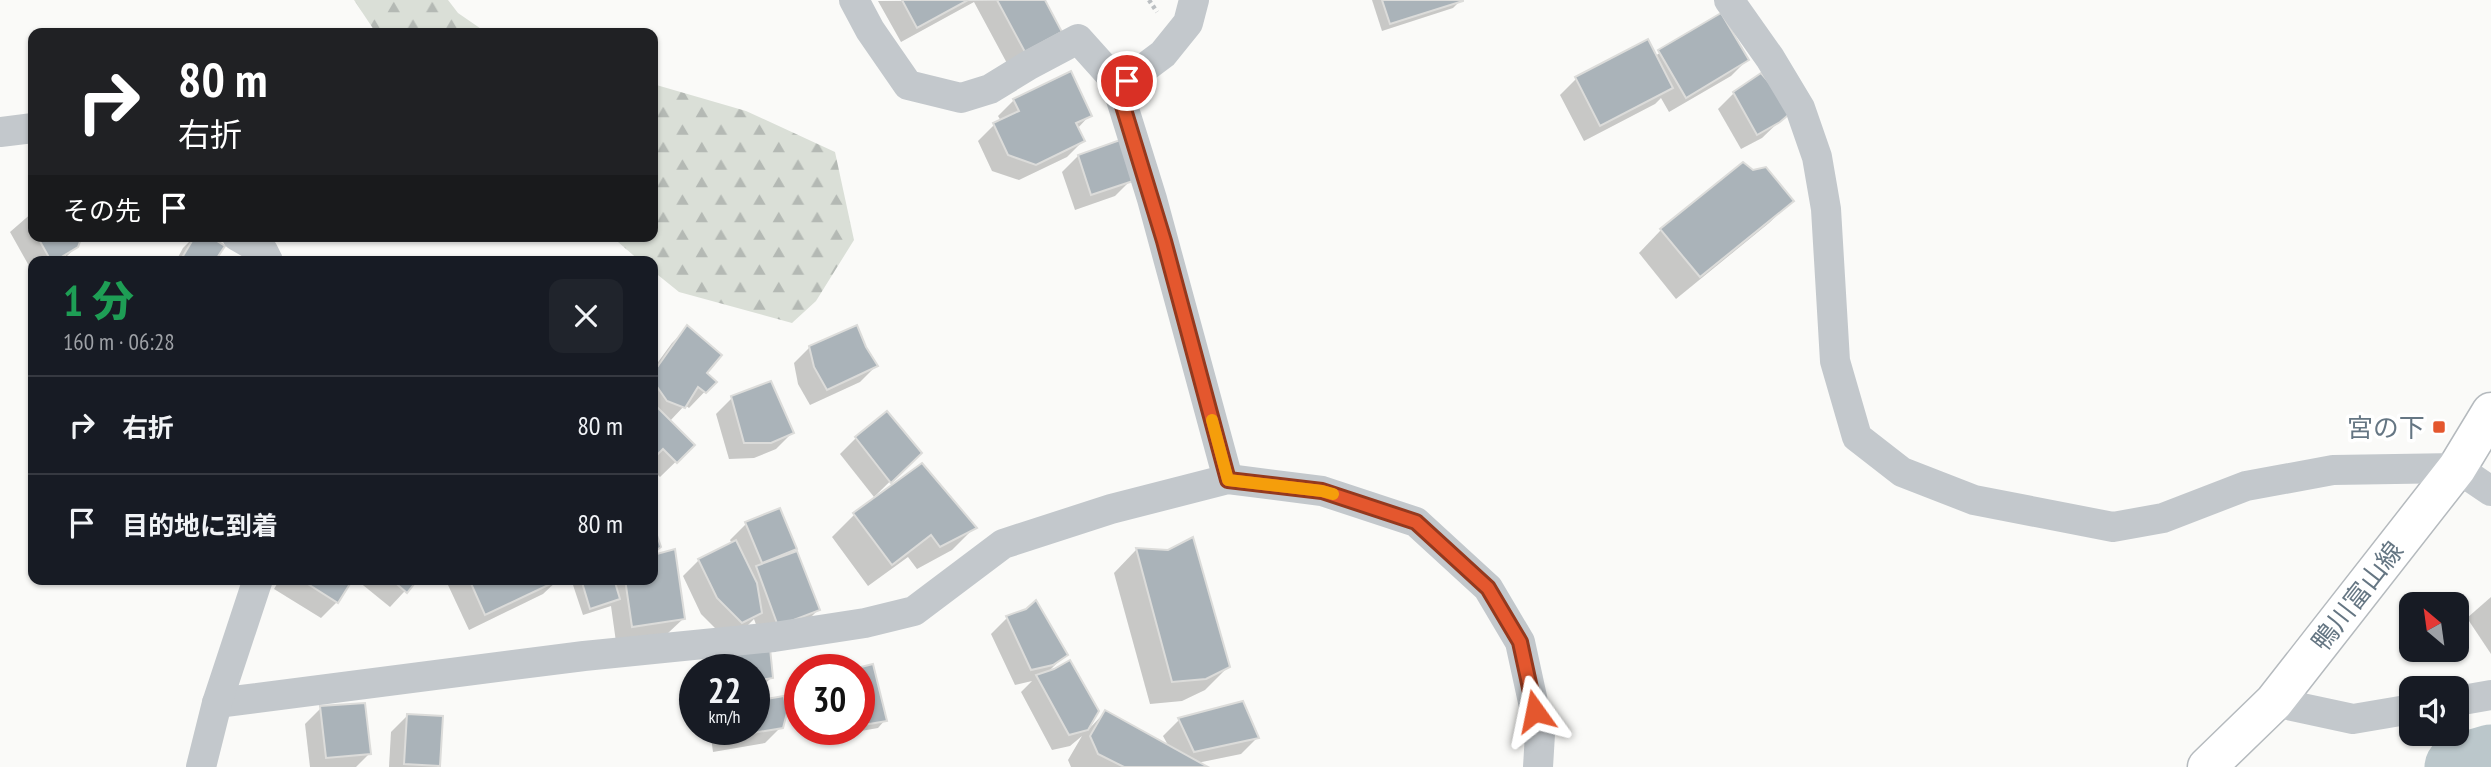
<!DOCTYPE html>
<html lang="ja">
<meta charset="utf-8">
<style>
:root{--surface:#171b24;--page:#20242c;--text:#f1f3f6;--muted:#9ea1a6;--line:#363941}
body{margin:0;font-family:"PT Sans Narrow","Noto Sans JP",sans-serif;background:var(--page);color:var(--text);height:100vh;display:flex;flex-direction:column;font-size:26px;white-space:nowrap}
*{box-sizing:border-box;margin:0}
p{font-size:23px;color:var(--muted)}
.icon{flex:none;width:38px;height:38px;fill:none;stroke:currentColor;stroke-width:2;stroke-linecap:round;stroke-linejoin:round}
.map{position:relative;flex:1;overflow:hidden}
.side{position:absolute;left:28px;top:256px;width:630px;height:329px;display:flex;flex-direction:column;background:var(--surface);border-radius:14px;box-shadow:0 2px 5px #0004}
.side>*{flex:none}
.top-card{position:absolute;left:28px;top:28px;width:630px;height:214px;border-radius:14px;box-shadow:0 2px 5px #0004;background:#202124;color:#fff;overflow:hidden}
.needle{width:46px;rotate:331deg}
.buttons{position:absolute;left:2399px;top:592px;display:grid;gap:14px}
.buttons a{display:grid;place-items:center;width:70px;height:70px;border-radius:14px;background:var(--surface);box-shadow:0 2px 5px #0004;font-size:35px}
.speed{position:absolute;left:679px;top:654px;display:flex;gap:14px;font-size:35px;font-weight:700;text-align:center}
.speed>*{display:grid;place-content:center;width:91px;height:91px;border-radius:50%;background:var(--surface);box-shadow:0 2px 5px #0004;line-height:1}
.speed small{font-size:18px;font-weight:400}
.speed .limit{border:10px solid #d22;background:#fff;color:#111}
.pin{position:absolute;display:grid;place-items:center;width:60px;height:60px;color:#fff;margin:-30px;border:4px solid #fff;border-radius:50%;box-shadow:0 2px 7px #0007}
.me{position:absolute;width:77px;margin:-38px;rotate:348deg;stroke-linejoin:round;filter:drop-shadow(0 0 5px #0008)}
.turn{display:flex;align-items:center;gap:24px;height:147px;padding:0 35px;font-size:32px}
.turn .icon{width:91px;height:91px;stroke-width:2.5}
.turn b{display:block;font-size:49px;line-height:60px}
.then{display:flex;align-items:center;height:66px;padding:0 35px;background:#0003;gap:14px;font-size:26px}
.round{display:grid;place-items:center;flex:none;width:74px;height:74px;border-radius:14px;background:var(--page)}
.head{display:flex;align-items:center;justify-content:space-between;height:119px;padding:0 35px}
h1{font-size:42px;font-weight:800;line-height:52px;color:#1e9e55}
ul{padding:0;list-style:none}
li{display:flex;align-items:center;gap:21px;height:98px;padding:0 35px;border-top:2px solid var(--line)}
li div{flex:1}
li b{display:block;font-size:26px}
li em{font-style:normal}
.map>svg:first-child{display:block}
</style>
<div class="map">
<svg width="2491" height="767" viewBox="0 0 2491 767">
<defs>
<pattern id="forest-firs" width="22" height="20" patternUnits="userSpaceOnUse" patternTransform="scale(1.75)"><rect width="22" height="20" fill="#dadfd7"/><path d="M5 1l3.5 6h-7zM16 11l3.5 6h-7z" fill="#b4b9b4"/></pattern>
</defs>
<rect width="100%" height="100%" fill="#fafaf8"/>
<g fill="url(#forest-firs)">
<polygon points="354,0 448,0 458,13 487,33 376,33"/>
<polygon points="653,84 746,111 835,152 854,240 816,301 792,323 679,292 653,271 653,261 640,261 618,242 601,236 653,236"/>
</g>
<g fill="#0003">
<polygon points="1043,0 1059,31 1009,67 974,2 901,42 878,1"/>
<polygon points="1372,0 1461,0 1453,8 1382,31"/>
<polygon points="1721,15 1747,60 1731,76 1669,112 1661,98 1655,104 1584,141 1560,95 1576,79 1647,42 1655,56"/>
<polygon points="1734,93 1790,111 1762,138 1741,149 1718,109"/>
<polygon points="1014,100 1090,115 1077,129 1083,141 1067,157 1019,180 992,171 978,141 994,125 1001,121 998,116"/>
<polygon points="1078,156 1131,180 1115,196 1075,210 1062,172"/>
<polygon points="1792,201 1769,223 1676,299 1639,253 1661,230"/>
<polygon points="33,212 33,236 81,236 77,246 62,261 58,261 66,256 66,252 51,261 33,261 33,273 10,232"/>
<polygon points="195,236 213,261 176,261 183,248"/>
<polygon points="687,328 705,373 714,382 689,408 685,405 669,422 693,445 660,477 653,470 653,369 672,343"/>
<polygon points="810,347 876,366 860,382 810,405 798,384 794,363"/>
<polygon points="732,398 792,433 776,449 754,458 729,459 716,414"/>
<polygon points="856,438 920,452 874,497 840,454"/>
<polygon points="854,515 974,528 952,550 917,569 908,557 868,586 832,537"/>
<polygon points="746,524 795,549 787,556 818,610 802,626 762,641 754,619 744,629 725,638 701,614 683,576 699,560 732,544 730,540"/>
<polygon points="1136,550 1168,552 1228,667 1205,690 1182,701 1150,704 1114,573"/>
<polygon points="674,552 684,618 667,634 616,642 611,606 583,615 571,579 653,579 653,556"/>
<polygon points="280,579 351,579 337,602 321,618 274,589"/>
<polygon points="359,579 416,579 390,607 358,581"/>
<polygon points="454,579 559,579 543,594 469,630 448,585"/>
<polygon points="2491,597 2491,654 2467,618"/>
<polygon points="1027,611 1066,654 1047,673 1088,730 1105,712 1169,747 1163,736 1179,720 1257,738 1241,754 1197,763 1204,767 1071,767 1068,760 1082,736 1070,746 1052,750 1021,692 1032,681 1015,685 991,634 1007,618"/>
<polygon points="721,654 771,678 754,694 754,670 706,670"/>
<polygon points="872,666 885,720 878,728 855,732 855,730 859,730 859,670 856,670"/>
<polygon points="321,708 370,753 356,767 310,767 305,724"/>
<polygon points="407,716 438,766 437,767 389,767 391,732"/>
<polygon points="781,727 765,743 713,752 710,730 754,730"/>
</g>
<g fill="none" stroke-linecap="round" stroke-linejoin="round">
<polyline stroke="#bbc7cb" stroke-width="65" points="2457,767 2491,757"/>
</g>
<g fill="#aab3b9" stroke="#dcdcda" stroke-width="2">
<polygon points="902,0 968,0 917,28"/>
<polygon points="997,0 1045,0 1062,32 1025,52"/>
<polygon points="1382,0 1463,0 1463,1 1390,24"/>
<polygon points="1721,13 1749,60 1686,98 1658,50"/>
<polygon points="1648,39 1673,88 1600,126 1575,77"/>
<polygon points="1071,71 1092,116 1076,123 1085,141 1036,165 1008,155 993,123 1019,111 1013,99"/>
<polygon points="1761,73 1793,111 1780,122 1757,135 1733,92"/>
<polygon points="1120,140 1133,181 1091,195 1078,155"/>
<polygon points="1743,162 1753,170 1766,167 1794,201 1700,277 1660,229"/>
<polygon points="37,236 82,236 78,247 55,261 51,261"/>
<polygon points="195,236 209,236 225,246 215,261 180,261"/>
<polygon points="687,325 722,355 707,373 717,382 706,393 698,387 685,408 667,401 653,381 653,373"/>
<polygon points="857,325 866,347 878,366 827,390 814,367 809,346"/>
<polygon points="771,381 794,433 771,443 744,443 731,396"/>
<polygon points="653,403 695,445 677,463 663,449 653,459"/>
<polygon points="887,411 922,453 891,483 855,437"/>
<polygon points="922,463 977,528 940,547 931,535 892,565 853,513"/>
<polygon points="780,508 797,549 762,563 745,522"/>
<polygon points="653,524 661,547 653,553"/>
<polygon points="1193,537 1230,667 1206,679 1172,682 1136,548 1168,550"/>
<polygon points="736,540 757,583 762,613 742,623 717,598 698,559"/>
<polygon points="675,549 685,619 632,627 625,579 653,579 653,555"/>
<polygon points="797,551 820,610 778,626 756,566"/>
<polygon points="300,579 353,579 338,603"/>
<polygon points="391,579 418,579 407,593"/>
<polygon points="469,579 561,579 485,615"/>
<polygon points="581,579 614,579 620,599 590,609"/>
<polygon points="1036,600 1068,655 1053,665 1031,670 1006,616 1026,609"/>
<polygon points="770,648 773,678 754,681 754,670 724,670 721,652"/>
<polygon points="1070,660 1099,711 1088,730 1069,735 1036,675 1054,669"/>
<polygon points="873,664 887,721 863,725 859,711 859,670 849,670"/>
<polygon points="784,696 787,713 783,728 728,737 727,730 754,730 754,701"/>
<polygon points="1243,701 1259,738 1194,752 1178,718"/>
<polygon points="365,703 371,754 326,758 320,706"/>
<polygon points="1105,710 1208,767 1124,767 1098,754 1090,736"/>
<polygon points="407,714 443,716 440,766 404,764"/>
</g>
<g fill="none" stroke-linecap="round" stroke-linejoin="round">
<defs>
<polyline id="primary" points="2207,767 2274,702 2457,468 2491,412"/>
</defs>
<use href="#primary" stroke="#b5babe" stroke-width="41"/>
<polyline stroke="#bbbfc2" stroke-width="4.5" stroke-dasharray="3.5 3.5" stroke-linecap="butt" points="1149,0 1157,12"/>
<g stroke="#c3c8cc" stroke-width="30">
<polyline points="854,0 870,30 908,85 961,98 990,89 1029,65 1078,39 1122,88"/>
<polyline points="1194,0 1188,23 1163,54 1127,81 1119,93 1152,199 1228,479"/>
<polyline points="1729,0 1770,58 1800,108 1817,157 1826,209 1835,361 1857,437 1902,472 1974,500 2113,527 2163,518 2246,486 2333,470 2457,468 2491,491"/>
<polyline points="0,132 33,128"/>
<polyline points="237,236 263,251 268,261"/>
<polyline points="2457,701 2491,695"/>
<polyline points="2274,702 2353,719 2412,709"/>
<polyline points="217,703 584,656 774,637 865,623 914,611 1003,544 1111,509 1228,479 1322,491 1416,522 1488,588 1520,642 1540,734 1538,767"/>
<polyline points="201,767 217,703 258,579"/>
</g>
<use href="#primary" stroke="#fff" stroke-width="38"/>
</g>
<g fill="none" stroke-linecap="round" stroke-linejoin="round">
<defs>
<polyline id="route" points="1127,81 1119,93 1164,241 1228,480 1322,491 1416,522 1488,588 1520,642 1535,711"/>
</defs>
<use href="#route" stroke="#94391e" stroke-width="18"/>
<use href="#route" stroke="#e4572e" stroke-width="12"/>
<polyline stroke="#f59e0b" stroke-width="12" points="1212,420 1228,480 1322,491 1333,494"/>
</g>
<rect fill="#e4572e" stroke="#fff" stroke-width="2.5" x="2432" y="420" width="14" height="14" rx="3.5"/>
<g text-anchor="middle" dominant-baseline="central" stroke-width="7" stroke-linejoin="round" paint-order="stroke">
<g font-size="26" fill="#657683" stroke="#fff" text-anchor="end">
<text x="2425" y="427">宮の下</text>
</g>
<g font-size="26" fill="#657683" stroke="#fff">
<text transform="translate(2357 596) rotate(-52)">鴨川富山線</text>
</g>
</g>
</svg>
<div class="buttons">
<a><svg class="needle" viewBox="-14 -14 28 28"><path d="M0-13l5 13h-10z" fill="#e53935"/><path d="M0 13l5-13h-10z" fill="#9ea1a6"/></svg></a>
<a><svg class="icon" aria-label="sound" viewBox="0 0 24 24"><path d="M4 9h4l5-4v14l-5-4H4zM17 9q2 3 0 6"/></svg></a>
</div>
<div class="speed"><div>22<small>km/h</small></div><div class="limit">30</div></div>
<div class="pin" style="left:1127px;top:81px;background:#d93025"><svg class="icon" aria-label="arrive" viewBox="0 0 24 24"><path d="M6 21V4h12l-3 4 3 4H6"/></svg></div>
<svg class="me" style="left:1535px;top:711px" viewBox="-20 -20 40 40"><path d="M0-17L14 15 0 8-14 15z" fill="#e4572e" stroke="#fff" stroke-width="4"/></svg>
<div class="top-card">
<div class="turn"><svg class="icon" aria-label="right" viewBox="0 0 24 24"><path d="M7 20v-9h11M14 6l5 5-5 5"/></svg><div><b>80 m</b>右折</div></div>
<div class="then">その先<svg class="icon" aria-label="arrive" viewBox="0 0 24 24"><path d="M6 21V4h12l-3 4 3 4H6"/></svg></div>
</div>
<section class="side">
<div class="head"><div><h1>1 分</h1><p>160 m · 06:28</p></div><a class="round"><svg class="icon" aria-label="close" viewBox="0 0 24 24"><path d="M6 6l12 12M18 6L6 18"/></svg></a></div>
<ul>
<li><svg class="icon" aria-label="right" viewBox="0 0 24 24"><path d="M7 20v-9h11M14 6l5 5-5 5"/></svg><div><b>右折</b></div><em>80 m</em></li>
<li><svg class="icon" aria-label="arrive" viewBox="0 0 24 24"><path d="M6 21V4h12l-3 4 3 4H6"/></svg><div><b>目的地に到着</b></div><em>80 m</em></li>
</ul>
</section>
</div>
